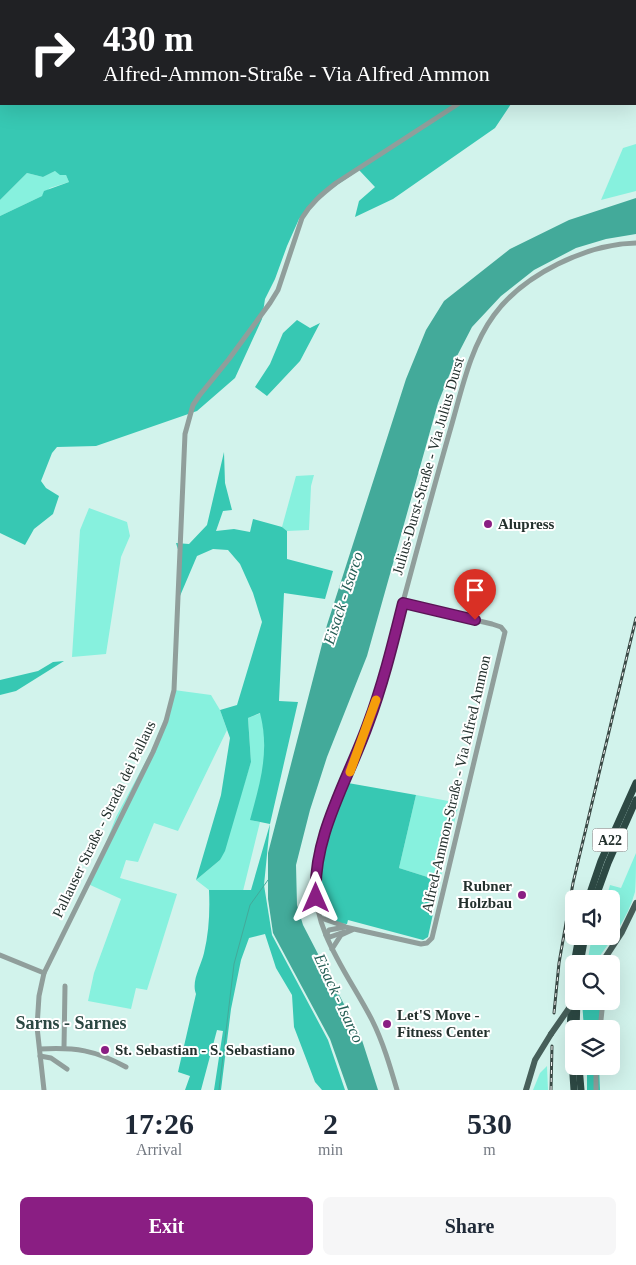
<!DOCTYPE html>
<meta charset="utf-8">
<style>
:root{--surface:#fff;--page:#f6f6f7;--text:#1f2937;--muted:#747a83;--accent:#8a1e83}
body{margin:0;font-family:"Times New Roman",serif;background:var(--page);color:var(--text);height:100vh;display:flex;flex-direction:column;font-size:19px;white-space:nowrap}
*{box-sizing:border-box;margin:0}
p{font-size:16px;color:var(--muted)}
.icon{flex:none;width:28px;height:28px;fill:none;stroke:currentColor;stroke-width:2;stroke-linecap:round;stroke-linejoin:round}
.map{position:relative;height:1090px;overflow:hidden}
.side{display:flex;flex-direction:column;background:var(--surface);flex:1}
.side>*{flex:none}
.hud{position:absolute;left:0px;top:0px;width:636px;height:105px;box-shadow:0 5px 20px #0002;background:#202124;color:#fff;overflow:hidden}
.fabs{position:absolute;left:565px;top:890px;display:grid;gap:10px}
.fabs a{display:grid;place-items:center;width:55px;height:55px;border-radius:8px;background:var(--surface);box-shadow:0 5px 20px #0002;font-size:25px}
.pin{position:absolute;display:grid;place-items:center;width:42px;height:42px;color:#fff;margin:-51px -21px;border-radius:50% 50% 50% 0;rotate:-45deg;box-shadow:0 0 5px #0007}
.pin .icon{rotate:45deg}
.me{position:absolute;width:55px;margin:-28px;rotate:0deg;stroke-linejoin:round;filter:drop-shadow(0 0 4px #0008)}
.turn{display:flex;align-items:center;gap:18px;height:105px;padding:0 20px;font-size:22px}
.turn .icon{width:65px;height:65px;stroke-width:2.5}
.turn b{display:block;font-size:35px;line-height:42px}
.eta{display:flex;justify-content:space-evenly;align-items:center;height:85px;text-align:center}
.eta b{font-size:30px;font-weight:600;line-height:35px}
.button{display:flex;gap:10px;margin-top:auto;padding:10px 20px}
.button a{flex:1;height:58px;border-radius:8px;background:var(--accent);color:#fff;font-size:20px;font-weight:600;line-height:58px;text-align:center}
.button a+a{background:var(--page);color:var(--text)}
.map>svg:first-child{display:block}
</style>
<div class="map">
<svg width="636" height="1090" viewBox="0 0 636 1090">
<rect width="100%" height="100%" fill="#d2f3ec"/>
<g fill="#87f1de">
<polygon points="636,144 636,191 601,200 623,148"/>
<polygon points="55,171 66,175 69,182 50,188 42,196 0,216 0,200 27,173 43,177"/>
<polygon points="314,475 311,486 309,530 287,531 282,527 296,476"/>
<polygon points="89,508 127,522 130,536 121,557 106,654 72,657 80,530"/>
<polygon points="174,690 211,695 220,710 227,730 178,831 154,823 138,862 126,860 120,878 177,894 147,990 136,988 131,1009 88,1001 94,973 121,899 88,884 97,866 116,817 155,744 164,722"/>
<polygon points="261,713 264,733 264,769 251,820 260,822 243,891 209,890 196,880 220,860 251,762 248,718"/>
<polygon points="416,795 459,803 440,881 399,868"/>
<path d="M636,853C636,865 636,881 635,892C628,918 610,942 594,964H587L592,936H611V899H606L610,885L621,888Z"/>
<polygon points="547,1066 548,1090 533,1090 540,1073"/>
</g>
<g fill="#37c8b3">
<polygon points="0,0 404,1 1,1 1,104 511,104 495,128 393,199 355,217 359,201 375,187 359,170 318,198 299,219 287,246 275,279 265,299 262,319 235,378 197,411 96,446 57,447 52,453 41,481 46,488 59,496 53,514 34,529 25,545 0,533 0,216 42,196 44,191 69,182 66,175 60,175 55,171 43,177 27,173 0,200"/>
<polygon points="297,320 310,328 320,323 300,361 267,396 255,387 270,364 283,333"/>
<path d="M224,452L225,483L232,510L223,511L216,531L234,529L250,532L253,519L282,527L287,531V559L333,571L325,599L284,593L279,701L298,702L270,824L264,885L272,935L328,1040L345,1090H322L315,1082L294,1027L292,995L276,968L265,934L249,938L241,960L231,1009L221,1090H214L223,1031L217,1030L201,1090H185L190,1076L178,1072L196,994C191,981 201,966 204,953C209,932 210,911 209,890H251L270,824L250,820C260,783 270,752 260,713L248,718L251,762L225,851L220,860L196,880L221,795L230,738L220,710L237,705L262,622L253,593L240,564L228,550L213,549L197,556L177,603L180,556L176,543L189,544L207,525Z"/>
<polygon points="64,661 16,691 0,695 0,680 38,671 53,662"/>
<path d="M348,783L416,795L399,868L440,881L428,937L423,940L348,920L347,924L336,923L322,914C306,875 332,819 348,783Z"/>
<polygon points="582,1001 602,1001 598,1029 584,1029"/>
<polygon points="587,1066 599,1066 600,1090 587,1090"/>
</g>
<polygon fill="#43aa9a" points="636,198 636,234 606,239 576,248 534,270 501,296 472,327 457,356 438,403 367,656 327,757 310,810 296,865 297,905 303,925 361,1037 378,1090 348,1090 330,1039 273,933 268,899 268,853 327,625 406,379 426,330 444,301 510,249 569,220"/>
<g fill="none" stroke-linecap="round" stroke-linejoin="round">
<polyline stroke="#43aa9a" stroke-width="1" points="219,1090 234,964 250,905 268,880"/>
<g stroke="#909e9b" stroke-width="5">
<polyline points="448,0 448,1"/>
<polyline points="501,0 502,1"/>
<polyline points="321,918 344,926"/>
<polyline points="326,935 329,930 345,927 421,944 427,943 432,938 505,632 501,627 492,624 403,603"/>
<polyline points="327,935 330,937 344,932"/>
<polyline points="332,949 341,935 352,930"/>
<polyline points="0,955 44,973"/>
<polyline points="600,1029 603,1001"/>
<polyline points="64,1048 65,986"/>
<path d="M40,1049C75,1047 95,1050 126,1067"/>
<polyline points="40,1056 51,1058 67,1069"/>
<path d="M44,1090L37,1027L39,996L44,973L153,752L166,721L174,690L185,434L193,405L199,396L229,359L270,303L278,290L302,218C311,203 322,194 336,183L458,104"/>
<path d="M397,1090C390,1066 383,1042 372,1020C349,975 313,933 315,879C316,843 334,809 348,776C361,744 374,712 384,678C391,653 397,627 403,602C418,546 433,490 449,434C461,394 469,349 494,315C524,274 587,244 636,243"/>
<polyline points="596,1090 596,1066"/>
</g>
<g stroke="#475f5a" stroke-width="6">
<polyline points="601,964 622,932 636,903"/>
<polyline points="526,1090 535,1060 551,1034"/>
</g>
<g stroke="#2d4944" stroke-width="7">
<polyline points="588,899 601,861 636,783"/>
<polyline points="595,899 608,863 636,800"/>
<polyline points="574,964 570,1030 574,1090"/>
<polyline points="574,964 579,936"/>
<polyline points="580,964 585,936"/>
<polyline points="576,1029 577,1001"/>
<polyline points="579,1066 581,1090"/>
</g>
<defs>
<g id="rail">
<polyline points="554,1013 559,963 573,883 636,618"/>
<polyline points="551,1090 552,1046"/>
</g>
</defs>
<use href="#rail" stroke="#3a4a46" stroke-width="3"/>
<use href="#rail" stroke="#fff" stroke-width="1" stroke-dasharray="4" stroke-linecap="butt"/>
<polyline stroke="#475f5a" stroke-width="6" points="551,1034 574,1001"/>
</g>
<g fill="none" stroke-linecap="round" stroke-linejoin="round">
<defs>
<path id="route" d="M316,898C312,837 348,780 368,724C383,684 393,643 403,603L475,620"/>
</defs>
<use href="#route" stroke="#5a1455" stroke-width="12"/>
<use href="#route" stroke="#8a1e83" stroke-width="9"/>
<polyline stroke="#f59e0b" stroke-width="9" points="350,772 376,700"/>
</g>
<g fill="#8a1e83" stroke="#fff" stroke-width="2">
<circle cx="488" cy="524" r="5"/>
<circle cx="522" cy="895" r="5"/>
<circle cx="387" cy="1024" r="5"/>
<circle cx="105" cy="1050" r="5"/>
</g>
<g text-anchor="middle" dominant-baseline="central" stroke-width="4" stroke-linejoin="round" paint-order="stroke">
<rect fill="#fff" stroke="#656e6c" stroke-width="1" x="592.5" y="828.5" width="35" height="23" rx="4"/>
<g font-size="14" font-weight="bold" fill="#23302d">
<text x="610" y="840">A22</text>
</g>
<g font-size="15" fill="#23302d" stroke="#fff">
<text transform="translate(428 466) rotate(-74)">Julius-Durst-Straße - Via Julius Durst</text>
<text transform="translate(456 784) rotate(-77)">Alfred-Ammon-Straße - Via Alfred Ammon</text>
<text transform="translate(104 819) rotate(-64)">Pallauser Straße - Strada dei Pallaus</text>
</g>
<g font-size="15" font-weight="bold" fill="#23302d" stroke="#fff" text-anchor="start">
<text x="498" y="524">Alupress</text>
<text x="512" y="886" text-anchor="end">Rubner<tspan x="512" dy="17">Holzbau</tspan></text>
<text x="397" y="1015">Let'S Move -<tspan x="397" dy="17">Fitness Center</tspan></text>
<text x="115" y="1050">St. Sebastian - S. Sebastiano</text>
</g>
<g font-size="16" font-style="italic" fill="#255e55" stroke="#fff">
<text transform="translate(343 598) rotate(-72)">Eisack - Isarco</text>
<text transform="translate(339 998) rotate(65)">Eisack - Isarco</text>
</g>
<g font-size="18" font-weight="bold" fill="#2b4742" stroke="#fff">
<text x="71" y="1023">Sarns - Sarnes</text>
</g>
</g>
</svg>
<div class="fabs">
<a><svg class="icon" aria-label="sound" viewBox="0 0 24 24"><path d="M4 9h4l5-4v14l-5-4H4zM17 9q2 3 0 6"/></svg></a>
<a><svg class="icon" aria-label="search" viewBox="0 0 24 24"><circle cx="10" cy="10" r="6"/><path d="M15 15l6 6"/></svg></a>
<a><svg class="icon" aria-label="layers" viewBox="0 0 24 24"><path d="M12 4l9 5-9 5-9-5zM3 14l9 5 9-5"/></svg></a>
</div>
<div class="pin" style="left:475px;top:620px;background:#d93025"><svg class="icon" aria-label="arrive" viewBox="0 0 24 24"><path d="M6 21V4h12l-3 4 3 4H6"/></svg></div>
<svg class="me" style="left:316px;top:898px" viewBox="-20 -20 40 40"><path d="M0-17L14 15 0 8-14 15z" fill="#8a1e83" stroke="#fff" stroke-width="4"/></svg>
<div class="hud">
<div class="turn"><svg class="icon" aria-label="right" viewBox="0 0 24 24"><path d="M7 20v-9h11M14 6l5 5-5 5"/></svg><div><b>430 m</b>Alfred-Ammon-Straße - Via Alfred Ammon</div></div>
</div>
</div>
<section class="side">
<div class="eta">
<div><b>17:26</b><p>Arrival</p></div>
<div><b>2</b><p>min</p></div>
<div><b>530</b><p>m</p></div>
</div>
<div class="button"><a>Exit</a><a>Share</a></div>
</section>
